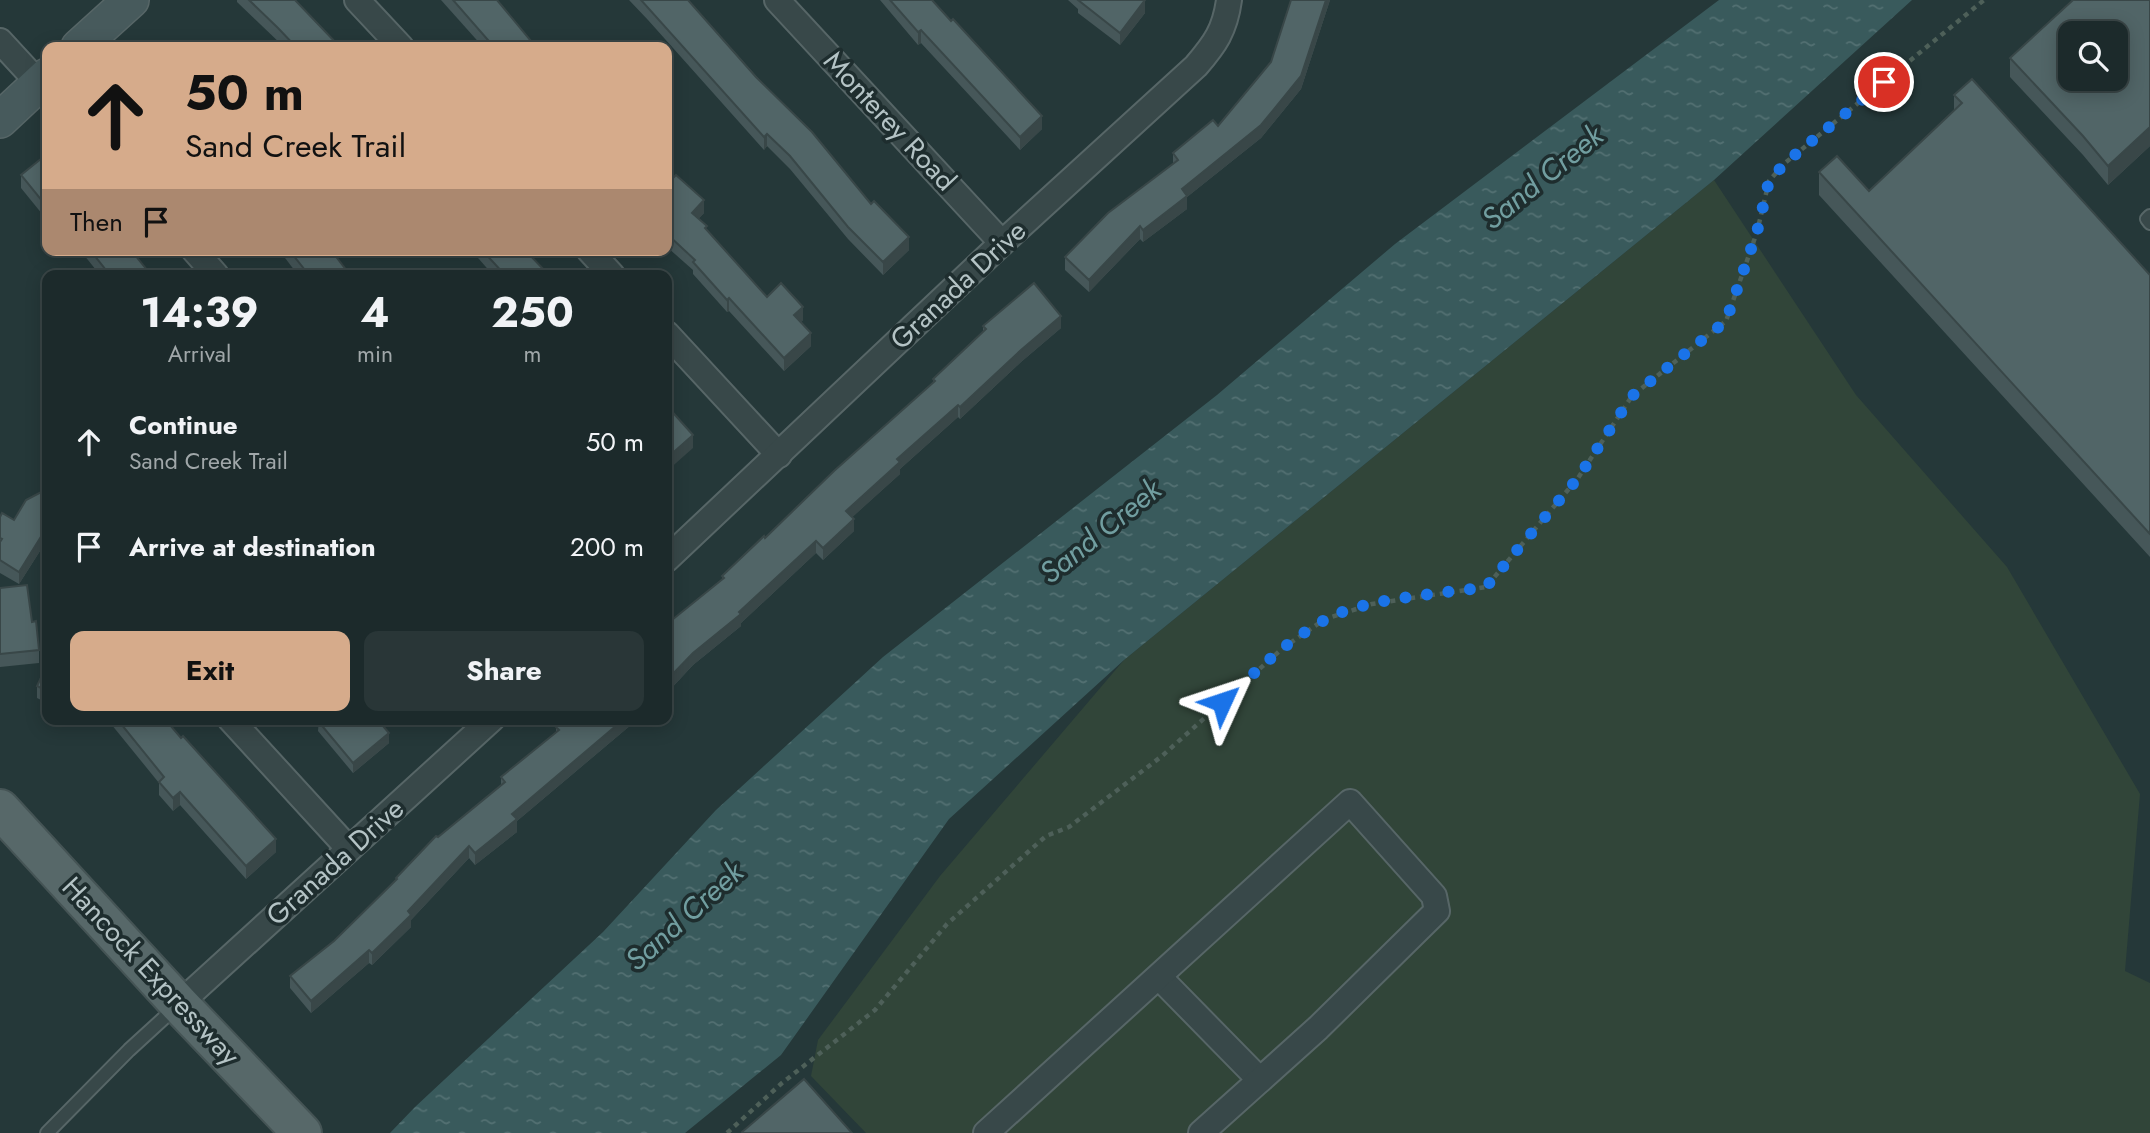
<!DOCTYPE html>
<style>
:root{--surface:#1c2a2b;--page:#293637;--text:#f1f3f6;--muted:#a0a7a9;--line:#3a4647;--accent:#d6ab8b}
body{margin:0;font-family:Jost,sans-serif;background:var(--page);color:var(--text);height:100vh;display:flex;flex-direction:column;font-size:26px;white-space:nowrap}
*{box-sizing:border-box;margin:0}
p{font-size:23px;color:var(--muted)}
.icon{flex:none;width:38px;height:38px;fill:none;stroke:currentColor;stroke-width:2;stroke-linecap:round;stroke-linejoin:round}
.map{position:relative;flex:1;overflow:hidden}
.details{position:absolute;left:42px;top:270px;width:630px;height:455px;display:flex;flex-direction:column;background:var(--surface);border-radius:14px;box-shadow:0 4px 18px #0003,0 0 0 2px var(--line)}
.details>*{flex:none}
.guide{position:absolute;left:42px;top:42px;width:630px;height:214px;border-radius:14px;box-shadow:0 4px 18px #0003,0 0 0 2px var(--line);background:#d6ab8b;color:#111;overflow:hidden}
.fabs{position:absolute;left:2058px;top:21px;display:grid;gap:14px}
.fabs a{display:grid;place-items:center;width:70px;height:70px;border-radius:14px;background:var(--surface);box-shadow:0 4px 18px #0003,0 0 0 2px var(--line);font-size:35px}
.pin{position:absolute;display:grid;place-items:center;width:60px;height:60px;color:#fff;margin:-30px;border:4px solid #fff;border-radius:50%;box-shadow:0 2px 7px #0007}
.me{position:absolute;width:77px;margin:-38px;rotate:48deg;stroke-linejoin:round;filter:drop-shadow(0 0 5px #0008)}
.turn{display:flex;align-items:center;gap:24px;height:147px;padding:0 28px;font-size:32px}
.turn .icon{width:91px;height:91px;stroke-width:2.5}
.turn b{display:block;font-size:49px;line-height:60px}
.then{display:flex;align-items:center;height:66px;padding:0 28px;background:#0003;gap:14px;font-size:26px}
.eta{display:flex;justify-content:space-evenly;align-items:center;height:119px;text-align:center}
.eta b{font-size:42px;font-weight:700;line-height:49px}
.primary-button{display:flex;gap:14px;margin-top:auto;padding:14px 28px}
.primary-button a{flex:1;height:80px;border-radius:14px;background:var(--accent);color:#111;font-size:28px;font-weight:700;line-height:80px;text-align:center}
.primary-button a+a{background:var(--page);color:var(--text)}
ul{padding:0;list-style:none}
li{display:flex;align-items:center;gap:21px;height:105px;padding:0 28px}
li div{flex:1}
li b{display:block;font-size:26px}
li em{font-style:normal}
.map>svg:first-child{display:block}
</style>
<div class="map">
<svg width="2150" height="1133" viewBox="0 0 2150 1133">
<defs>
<pattern id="water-ripples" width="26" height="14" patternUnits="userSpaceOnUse" patternTransform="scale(1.75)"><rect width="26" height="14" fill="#395a5c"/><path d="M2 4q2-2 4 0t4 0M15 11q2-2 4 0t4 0" fill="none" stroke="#537072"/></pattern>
</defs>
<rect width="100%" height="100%" fill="#253839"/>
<polygon fill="#314539" points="1714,180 1856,395 2007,567 2140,794 2125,971 2150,983 2150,1133 866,1133 811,1076 818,1040 940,876 1124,660"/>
<polygon fill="url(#water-ripples)" points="1719,0 1912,0 1714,180 1124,660 949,819 781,1055 685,1133 390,1133 415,1107 603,932 716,810 883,657 1217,395 1395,244"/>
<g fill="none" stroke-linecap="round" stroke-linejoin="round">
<defs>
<g id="service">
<polyline points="2150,216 2147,219 2150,223"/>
<polyline points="47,1133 129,1050 176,1007"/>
</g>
<g id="minor">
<polyline points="357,0 401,47"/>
<polyline points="777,0 1002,243"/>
<polyline points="0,41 47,92"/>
<polyline points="194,250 216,275"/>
<polyline points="589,250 612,275"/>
<polyline points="667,334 779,455"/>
<path d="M667,559L1002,243L1196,66C1215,44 1225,30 1229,0"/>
<polyline points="230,719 349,849"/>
<polyline points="1159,977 1260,1080"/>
<polyline points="179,1004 492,719"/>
<polyline points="986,1133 1350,802 1434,896 1437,911 1318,1028 1201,1133"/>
</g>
<g id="secondary">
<polyline points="79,47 131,0"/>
<polyline points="0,120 47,76"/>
</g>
<polyline id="primary" points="0,809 179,1004 302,1133"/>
</defs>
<use href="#service" stroke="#576667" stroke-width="16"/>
<use href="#minor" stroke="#576667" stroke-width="28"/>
<use href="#secondary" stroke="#576667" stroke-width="38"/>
<use href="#primary" stroke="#455455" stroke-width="42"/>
<polyline stroke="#4e6059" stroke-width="4.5" stroke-dasharray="5 5" stroke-linecap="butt" points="727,1133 782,1083 875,1010 947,924 1046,836 1069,827 1162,756 1283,648 1325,619 1372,604 1486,587 1578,478 1632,396 1726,321 1757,232 1769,181 1785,163 1984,0"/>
<use href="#service" stroke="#384849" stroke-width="12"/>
<use href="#minor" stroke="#384849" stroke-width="24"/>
<use href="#secondary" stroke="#475a5c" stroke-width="35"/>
<use href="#primary" stroke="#576869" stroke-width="38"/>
</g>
<g fill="#465759">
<polygon points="237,0 295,0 340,47 284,47 237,2"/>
<polygon points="441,0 497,0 536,47 483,47"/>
<polygon points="629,0 688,0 871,204 909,250 883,275 848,239 790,169 767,146 764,150 648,20"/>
<polygon points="880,0 932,0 1042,129 1020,150 921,43 918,45"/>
<polygon points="1068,0 1145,0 1145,13 1120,45 1078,13 1078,9"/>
<polygon points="1291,0 1330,0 1301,89 1261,138 1187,197 1187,209 1143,242 1140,239 1089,292 1065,270 1065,257 1173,164 1173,153 1218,126 1271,62"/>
<polygon points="2150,0 2150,146 2108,185 2083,155 2010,77 2010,58"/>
<polygon points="1954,95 2150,275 2150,557 1819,195 1819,172 1869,191 1954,110"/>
<polygon points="47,154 47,220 21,188 21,175"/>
<polygon points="667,184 704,213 698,219 707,231 767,297 803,320 801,322 811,346 784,371 729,311 727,312 693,274 693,270 667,247"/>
<polygon points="80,250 131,250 151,275 100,275"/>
<polygon points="279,250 331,250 350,275 298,275"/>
<polygon points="471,250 525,250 547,275 493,275"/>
<polygon points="983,326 1061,328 1021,362 960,419 958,417 900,469 900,474 852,517 854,531 823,560 816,553 741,623 741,626 693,665 667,693 667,624 722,579 722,576 765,538 933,382 933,379 983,332"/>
<polygon points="47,489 47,540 19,584 0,573 0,517 14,520"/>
<polygon points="0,588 32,622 39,650 39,663 0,667"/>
<polygon points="47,665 47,703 37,698 37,686"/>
<polygon points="107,719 165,719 276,852 246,879 180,805 173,811 159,795 159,783"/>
<polygon points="319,719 377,719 389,743 353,773 318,731"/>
<polygon points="566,719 638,719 517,821 517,832 475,865 469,858 411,920 411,927 372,965 369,963 311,1013 290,988 290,976 334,941 396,880 396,878 438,837 501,785 501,777 556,733 556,727"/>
</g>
<g fill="#394748">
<polygon points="1145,0 1145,13 1120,45 1120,33"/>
<polygon points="1326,0 1330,0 1301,89 1261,138 1187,197 1187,209 1143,242 1143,230"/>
<polygon points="921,30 921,43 918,45 918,32"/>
<polygon points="1042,116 1042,129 1020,150 1020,137"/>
<polygon points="2150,127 2150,146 2108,185 2108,166"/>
<polygon points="767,134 767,146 764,150 764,137"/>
<polygon points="704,200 704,213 692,226 692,213"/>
<polygon points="1140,226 1140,239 1089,292 1089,280"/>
<polygon points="909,237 909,250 883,275 883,262"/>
<polygon points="729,298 729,311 727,312 727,300"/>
<polygon points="803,307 803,320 794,328 794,315"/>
<polygon points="1061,316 1061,328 1021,362 960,419 960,407 1021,350"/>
<polygon points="811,333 811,346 784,371 784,358"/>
<polygon points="958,405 958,417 900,469 900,474 846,523 846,511 897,459"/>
<polygon points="693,435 693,448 667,471 667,458"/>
<polygon points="854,519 854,531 823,560 823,548"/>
<polygon points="46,527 47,527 47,540 19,584 19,572"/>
<polygon points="816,541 816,553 741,623 741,626 693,665 667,693 667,680 693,653 739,612"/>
<polygon points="624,719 638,719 517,821 517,832 475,865 475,853 512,814"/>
<polygon points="389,733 389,743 353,773 353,763"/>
<polygon points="180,792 180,805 173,811 173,798"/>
<polygon points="276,839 276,852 246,879 246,866"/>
<polygon points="469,846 469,858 411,920 411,927 372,965 372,953 408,911"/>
<polygon points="369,950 369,963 311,1013 311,1001"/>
</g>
<g fill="#516567" stroke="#394748" stroke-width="2" fill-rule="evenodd">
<polygon points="249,0 295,0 340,47 296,47 278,28"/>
<polygon points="453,0 497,0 536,47 494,47"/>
<polygon points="641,0 688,0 756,77 812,132 871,204 874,201 909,237 883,262 848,227 790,156 767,134 764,137"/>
<polygon points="890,0 932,0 951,21 953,19 1042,116 1020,137 921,30 918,32"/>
<polygon points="1078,0 1145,0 1120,33"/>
<polygon points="1291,0 1326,0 1301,76 1261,125 1182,189 1187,196 1143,230 1140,226 1089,280 1065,257 1108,213 1178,160 1173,153 1213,120 1218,126 1271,62"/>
<path d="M2073,0H2150V127L2108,166L2083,136L2010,58ZM2070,33H2116V79H2070Z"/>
<polygon points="1972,79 2150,275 2150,534 1819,172 1837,156 1869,191 1962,103 1954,95"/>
<polygon points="47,154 47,207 21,175"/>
<polygon points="676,175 704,200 692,213 707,226 705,228 767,297 781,283 803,307 794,315 811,333 784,358 729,298 727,300 693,262 695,260 667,234 667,184"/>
<polygon points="90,250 131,250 151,275 110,275"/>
<polygon points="289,250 331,250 350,275 309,275"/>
<polygon points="482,250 525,250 547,273 545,275 505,275"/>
<polygon points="1034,283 1061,316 1021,350 960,407 958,405 897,459 900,462 846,511 854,519 823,548 816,541 739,612 741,614 693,653 667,680 667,624 724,578 722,576 764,536 765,538 834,471 935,381 933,379 986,329 983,326"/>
<polygon points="667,406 693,435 667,458"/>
<polygon points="47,489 47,527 19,572 0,560 0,542 2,539 0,538 0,517 2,513 14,520 26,500"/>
<polygon points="27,585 32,622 36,621 39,650 0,654 0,588"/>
<polygon points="47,665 47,691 37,686"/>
<polygon points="117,719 165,719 181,738 183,736 276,839 246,866 180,792 173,798 159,782 164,777"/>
<polygon points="320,719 377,719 389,733 353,763 318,721"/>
<polygon points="566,719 624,719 512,814 517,819 475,853 469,846 408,911 411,915 372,953 369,950 311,1001 290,976 334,941 397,879 396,878 436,836 438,837 505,782 501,777 559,730 556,727"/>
<polygon points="804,1079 852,1133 743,1133 742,1132"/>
</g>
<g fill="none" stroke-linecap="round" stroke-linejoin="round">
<path stroke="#1a73e8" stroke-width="12" stroke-dasharray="0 21.6" d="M1222,702C1255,673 1285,642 1323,621C1361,598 1441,594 1486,587L1578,478L1632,396L1726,321L1757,232L1769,181L1785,163L1884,82"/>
</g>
<g text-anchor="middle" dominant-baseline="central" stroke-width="7" stroke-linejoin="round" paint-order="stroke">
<g font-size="28" fill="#b4c3c5" stroke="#1e2d2e">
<text transform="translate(890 121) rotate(47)">Monterey Road</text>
<text transform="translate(958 285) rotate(-43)">Granada Drive</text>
<text transform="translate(335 862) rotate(-42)">Granada Drive</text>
<text transform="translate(151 971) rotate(47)">Hancock Expressway</text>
</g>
<g font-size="30" font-style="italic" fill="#719ea0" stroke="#1e2d2e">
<text transform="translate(1542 177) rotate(-39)">Sand Creek</text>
<text transform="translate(1100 531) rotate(-39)">Sand Creek</text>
<text transform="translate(684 916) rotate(-42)">Sand Creek</text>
</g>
</g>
</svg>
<div class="fabs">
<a><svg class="icon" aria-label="search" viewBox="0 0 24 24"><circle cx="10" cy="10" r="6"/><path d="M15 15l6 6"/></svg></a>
</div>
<div class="pin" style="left:1884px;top:82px;background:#d93025"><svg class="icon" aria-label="arrive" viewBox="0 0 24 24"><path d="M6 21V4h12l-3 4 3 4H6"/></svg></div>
<svg class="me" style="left:1222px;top:702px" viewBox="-20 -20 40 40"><path d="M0-17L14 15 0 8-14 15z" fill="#1a73e8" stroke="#fff" stroke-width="4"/></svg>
<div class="guide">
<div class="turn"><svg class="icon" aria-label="ahead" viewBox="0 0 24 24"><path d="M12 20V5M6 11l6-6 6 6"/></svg><div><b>50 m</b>Sand Creek Trail</div></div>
<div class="then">Then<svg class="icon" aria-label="arrive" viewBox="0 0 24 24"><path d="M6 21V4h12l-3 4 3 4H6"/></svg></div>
</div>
<section class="details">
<div class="eta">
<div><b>14:39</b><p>Arrival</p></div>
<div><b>4</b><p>min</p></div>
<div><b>250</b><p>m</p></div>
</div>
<ul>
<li><svg class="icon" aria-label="ahead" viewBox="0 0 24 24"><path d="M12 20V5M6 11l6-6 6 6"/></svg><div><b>Continue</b><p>Sand Creek Trail</p></div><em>50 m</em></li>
<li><svg class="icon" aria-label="arrive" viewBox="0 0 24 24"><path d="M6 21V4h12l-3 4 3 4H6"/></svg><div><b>Arrive at destination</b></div><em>200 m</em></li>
</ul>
<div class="primary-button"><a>Exit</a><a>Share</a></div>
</section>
</div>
